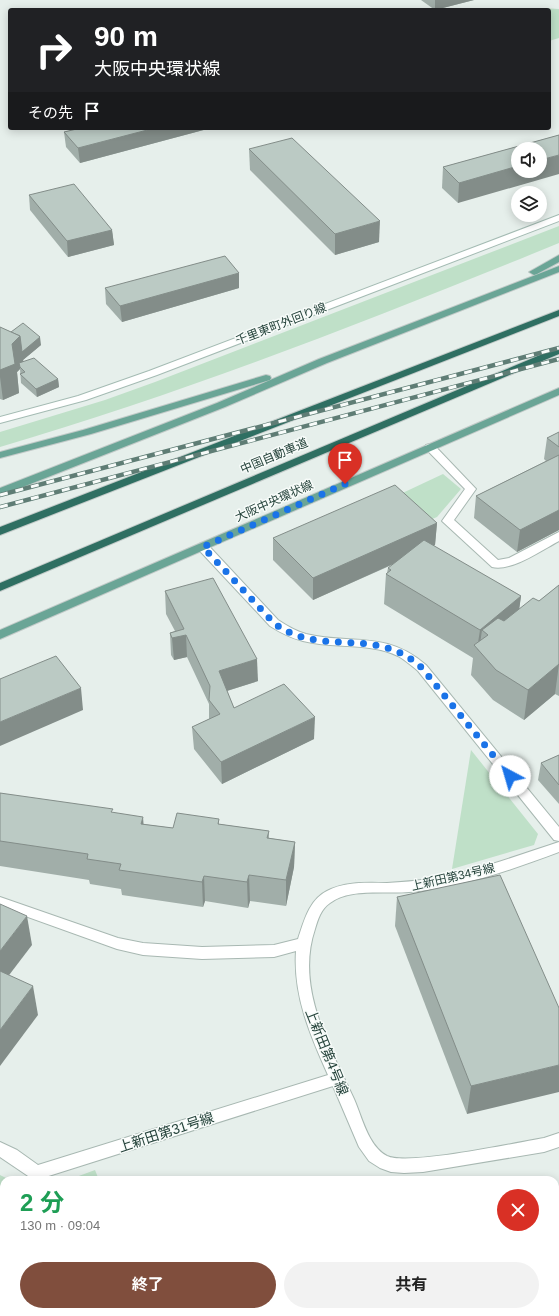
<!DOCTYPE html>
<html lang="ja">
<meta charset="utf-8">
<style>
:root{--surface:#fff;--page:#f2f2f2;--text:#222;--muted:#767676;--accent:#804e3d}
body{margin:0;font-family:Helvetica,"Noto Sans JP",sans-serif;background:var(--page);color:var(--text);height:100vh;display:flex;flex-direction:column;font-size:15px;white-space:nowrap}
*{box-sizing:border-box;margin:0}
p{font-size:13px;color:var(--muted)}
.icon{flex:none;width:22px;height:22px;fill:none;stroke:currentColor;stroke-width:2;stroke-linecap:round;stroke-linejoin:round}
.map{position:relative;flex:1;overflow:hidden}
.details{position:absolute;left:0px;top:1176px;width:559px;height:140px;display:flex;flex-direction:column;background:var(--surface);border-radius:12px 12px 0 0;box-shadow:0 2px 10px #0003}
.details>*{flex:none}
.guide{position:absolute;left:8px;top:8px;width:543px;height:122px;border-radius:4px;box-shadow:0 2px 10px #0003;background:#202124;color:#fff;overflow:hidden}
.fabs{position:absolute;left:511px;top:142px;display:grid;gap:8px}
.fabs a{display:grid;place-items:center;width:36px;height:36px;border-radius:50%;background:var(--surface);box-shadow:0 2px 10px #0003;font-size:20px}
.pin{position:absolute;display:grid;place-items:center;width:34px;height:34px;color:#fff;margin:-41px -17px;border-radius:50% 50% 50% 0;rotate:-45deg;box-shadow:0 0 4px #0007}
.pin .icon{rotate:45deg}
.me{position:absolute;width:44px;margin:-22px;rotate:321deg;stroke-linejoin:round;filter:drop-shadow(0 0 3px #0008)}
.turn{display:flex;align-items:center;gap:14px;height:84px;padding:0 20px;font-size:18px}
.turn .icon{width:52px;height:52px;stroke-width:2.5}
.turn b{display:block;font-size:28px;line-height:34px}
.then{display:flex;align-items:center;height:38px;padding:0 20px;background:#0003;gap:8px;font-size:15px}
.round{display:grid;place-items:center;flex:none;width:42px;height:42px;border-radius:21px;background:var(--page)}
.overview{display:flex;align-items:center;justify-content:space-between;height:68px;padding:0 20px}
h1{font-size:24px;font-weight:700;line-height:30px;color:#1e9e55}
.button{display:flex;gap:8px;margin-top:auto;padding:8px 20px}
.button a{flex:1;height:46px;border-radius:24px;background:var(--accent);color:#fff;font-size:16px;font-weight:700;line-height:46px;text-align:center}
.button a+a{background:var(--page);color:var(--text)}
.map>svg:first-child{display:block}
</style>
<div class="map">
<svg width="559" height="1316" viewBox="0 0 559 1316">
<rect width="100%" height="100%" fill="#e6efeb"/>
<g fill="#bfe0c8">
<polygon points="543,8 559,9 559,38 549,41 549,10 531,10"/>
<path d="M559,226V243C376,318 190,391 0,447V432L105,400L155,382Z"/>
<polygon points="443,474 461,489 437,517 423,523 394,497"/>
<polygon points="471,750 538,834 534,845 452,869"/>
<polygon points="95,1170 99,1180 68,1180"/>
<polygon points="0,1175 10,1180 4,1180 4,1256 0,1254"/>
</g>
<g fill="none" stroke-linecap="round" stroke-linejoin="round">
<defs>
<path id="lane" d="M430,444L434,445L476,489L454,520L498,560L509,558L559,532V541C542,550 511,572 492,567L442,521L465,489L426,449L425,447L426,445Z"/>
<g id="street">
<path d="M203,543L207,544L278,620C287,626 296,631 306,634C352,645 386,630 426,665L559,827V841L554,840L418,671C412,666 405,660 398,656C369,642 334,649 303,641C291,638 281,633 270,626L199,550L197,547L199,544Z"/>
<path d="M559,842V852C511,870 460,888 409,892C386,894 348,888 330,903C321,909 318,919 315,929C295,988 330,1047 354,1099C362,1117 368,1146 387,1156C408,1166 515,1143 544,1138L559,1133V1147L544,1152L423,1172L404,1173L391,1172L380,1168L369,1161L359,1147L333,1086L36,1180L31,1178L0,1157V1142L17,1150L38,1165L328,1075C310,1035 293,995 296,951L274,957L202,959L143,955L117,949L0,907V897L118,938L143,943L202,947L274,945L298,939C304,921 309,900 327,891C346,881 367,883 387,883C402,882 416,881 430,879C474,872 516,856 559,842Z"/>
</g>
<polygon id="secondary" points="559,215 559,221 157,375 86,400 0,423 0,417 78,396 149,371"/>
<g id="primary">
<polygon points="559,255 559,262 537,274 534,275 529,272"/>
<polygon points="559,266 559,272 327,363 225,407 0,496 0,488 217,403 319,359"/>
<polygon points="266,375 270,376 271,378 270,380 91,434 0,458 0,452 83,430"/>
<polygon points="559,388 559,395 0,639 0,630"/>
</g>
<g id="highway">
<polygon points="559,310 559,316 0,535 0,527"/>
<polygon points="559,347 559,354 0,591 0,583"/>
</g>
</defs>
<use href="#lane" stroke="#a8b8b2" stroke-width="2"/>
<use href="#street" stroke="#a8b8b2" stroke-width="2"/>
<use href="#secondary" stroke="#a4bbb3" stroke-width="2"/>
<use href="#primary" stroke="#c2cac8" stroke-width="2"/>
<use href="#highway" stroke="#c2cac8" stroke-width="2"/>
<use href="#lane" fill="#fff" fill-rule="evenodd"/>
<use href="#street" fill="#fff" fill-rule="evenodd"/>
<use href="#secondary" fill="#fff" fill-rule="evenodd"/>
<use href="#primary" fill="#6aa596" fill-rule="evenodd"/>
<use href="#highway" fill="#2f6f62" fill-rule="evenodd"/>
<defs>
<g id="rail">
<polyline points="0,495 559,348"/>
<polyline points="0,507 559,359"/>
</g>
</defs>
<use href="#rail" stroke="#5f7d75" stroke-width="4.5"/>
<use href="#rail" stroke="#f7fbf9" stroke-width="3" stroke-dasharray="8" stroke-linecap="butt"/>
</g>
<g fill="#a1aea9">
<polygon points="421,0 474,0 435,10"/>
<polygon points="81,128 211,128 80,163 66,147 64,132"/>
<polygon points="559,135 458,203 442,188 443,167"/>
<polygon points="249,149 379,242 335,255 250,170"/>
<polygon points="29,195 112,230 114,245 68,257 30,210"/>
<polygon points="239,273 239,288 122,322 106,304 105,288"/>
<polygon points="0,327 41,345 23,360 24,362 58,379 59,387 37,397 21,383 20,369 17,372 19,393 3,400 0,399"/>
<polygon points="559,432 559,530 517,552 474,518 476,496 546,461 544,459 547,438"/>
<polygon points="437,523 435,545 433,546 521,596 519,609 539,601 559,585 559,696 555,694 524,720 493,700 471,675 473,658 384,604 386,574 387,573 388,568 394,564 313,600 273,560 273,538"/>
<polygon points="165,591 258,681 227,691 234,708 314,739 222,784 194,749 192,727 209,719 209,704 187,657 174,660 171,655 170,633 175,631 166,614"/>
<polygon points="559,755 559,804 538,780 541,763"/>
<polygon points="0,793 113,813 143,824 173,828 219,819 219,824 269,831 269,838 295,842 294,867 286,906 250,901 248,908 205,901 203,907 122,895 121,889 90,884 89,880 0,866"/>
<polygon points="397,897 559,1008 467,1114 395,926"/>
</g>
<g fill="#838d89">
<polygon points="435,0 474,0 435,10"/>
<polygon points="155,128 211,128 80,163 78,148"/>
<polygon points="445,128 452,128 445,130"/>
<polygon points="559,155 559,174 458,203 459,183 518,166 518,171 540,171 540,160"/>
<polygon points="380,221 379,242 335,255 335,234"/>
<polygon points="112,230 114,245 68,257 67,241"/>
<polygon points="239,273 239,288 122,322 120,306"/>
<polygon points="20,336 40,337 41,345 23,360 24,365 20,367 20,369 17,372 19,393 3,400 0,377 0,370 12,344"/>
<polygon points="58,379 59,387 37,397 36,389"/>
<polygon points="559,510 559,530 517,552 520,530"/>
<polygon points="437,523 435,545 313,600 313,578"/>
<polygon points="521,596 517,626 488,635 482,630 479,651 477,649 480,630"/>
<polygon points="186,635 187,657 174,660 172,638"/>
<polygon points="257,659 258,681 220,693 219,671"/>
<polygon points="559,664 555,694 524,720 528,690"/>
<polygon points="81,688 83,710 0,746 0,722"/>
<polygon points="315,717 314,739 222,784 221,762"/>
<polygon points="143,817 145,843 141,824"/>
<polygon points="295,842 294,867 286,906 286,880"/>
<polygon points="249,875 250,901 248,908 247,882"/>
<polygon points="204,876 205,901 203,907 202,882"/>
<polygon points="27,916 32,945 0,987 0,951"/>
<polygon points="33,986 38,1015 0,1066 0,1030"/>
<polygon points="559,1065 559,1092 467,1114 471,1086"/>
<polygon points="347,1312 358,1312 358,1316 345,1316"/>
</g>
<g fill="#bbcac4" stroke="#838d89">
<polygon points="81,128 155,128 78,148 64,132"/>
<polygon points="559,135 559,155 540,160 540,149 518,149 518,166 459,183 443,167"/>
<polygon points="292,138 380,221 335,234 249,149"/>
<polygon points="74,184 112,230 67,241 29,195"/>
<polygon points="225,256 239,273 120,306 105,288"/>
<polygon points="23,323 40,337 22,352 20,336 11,332"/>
<polygon points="0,327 20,336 12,344 15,364 0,370"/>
<polygon points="34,358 58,379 36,389 20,374 25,372 20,367 19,363"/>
<polygon points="559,432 559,447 547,438"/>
<polygon points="559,455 559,510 520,530 476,496"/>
<polygon points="395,485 437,523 313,578 273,538"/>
<polygon points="424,540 521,596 480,630 386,574 391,570 388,568"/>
<polygon points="213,578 257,659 219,671 234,708 284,684 315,717 221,762 192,727 220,714 209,700 210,686 186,635 172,638 170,633 184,629 165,591"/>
<polygon points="559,585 559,664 528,690 496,670 474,645 488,635 482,630 498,618 504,621 533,598 539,601"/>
<polygon points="56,656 81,688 0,722 0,679"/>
<polygon points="559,755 559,785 541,763"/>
<polygon points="0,793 113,809 111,812 143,817 141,824 173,828 177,813 219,819 218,824 269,831 267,838 295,842 286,880 249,875 247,882 204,876 202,882 119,870 121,864 87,859 88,854 0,841"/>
<polygon points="500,875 559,1008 559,1065 471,1086 397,897"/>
<polygon points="0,904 27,916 0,951"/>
<polygon points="0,971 33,986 0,1030"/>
<polygon points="258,1312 347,1312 345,1316 255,1316"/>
</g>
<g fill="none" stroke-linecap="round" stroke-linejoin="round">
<path stroke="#1a73e8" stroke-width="7" stroke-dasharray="0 12.6" d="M345,484L203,547L274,623C320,659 376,624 422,668L510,776"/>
</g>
<g text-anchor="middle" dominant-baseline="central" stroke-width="3" stroke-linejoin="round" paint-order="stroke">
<g font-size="12" fill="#24423a" stroke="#f7fbf9">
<text transform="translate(281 324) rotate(-21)">千里東町外回り線</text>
<text transform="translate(274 456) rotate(-23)">中国自動車道</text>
<text transform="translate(274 501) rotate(-24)">大阪中央環状線</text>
<text transform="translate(453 877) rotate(-13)">上新田第34号線</text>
</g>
<g font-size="14" fill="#24423a" stroke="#f7fbf9">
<text transform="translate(327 1052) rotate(68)">上新田第4号線</text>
<text transform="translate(166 1132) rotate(-18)">上新田第31号線</text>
</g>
</g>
</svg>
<div class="fabs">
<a><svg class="icon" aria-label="sound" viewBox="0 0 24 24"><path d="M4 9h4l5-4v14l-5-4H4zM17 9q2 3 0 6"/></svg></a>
<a><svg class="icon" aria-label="layers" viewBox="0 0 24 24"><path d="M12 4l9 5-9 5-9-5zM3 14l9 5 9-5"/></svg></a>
</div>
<div class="pin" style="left:345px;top:484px;background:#d93025"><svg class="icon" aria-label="arrive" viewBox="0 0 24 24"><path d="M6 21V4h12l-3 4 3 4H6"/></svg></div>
<svg class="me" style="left:510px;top:776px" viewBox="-20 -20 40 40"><circle r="19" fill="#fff"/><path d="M0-13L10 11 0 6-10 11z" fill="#1a73e8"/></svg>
<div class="guide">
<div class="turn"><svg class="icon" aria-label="right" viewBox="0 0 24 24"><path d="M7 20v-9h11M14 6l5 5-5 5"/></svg><div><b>90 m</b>大阪中央環状線</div></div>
<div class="then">その先<svg class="icon" aria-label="arrive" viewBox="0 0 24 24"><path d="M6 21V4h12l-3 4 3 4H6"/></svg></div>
</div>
<section class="details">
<div class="overview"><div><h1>2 分</h1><p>130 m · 09:04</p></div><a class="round" style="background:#d93025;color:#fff"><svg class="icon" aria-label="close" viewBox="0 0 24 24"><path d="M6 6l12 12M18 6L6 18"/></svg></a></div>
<div class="button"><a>終了</a><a>共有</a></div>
</section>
</div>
